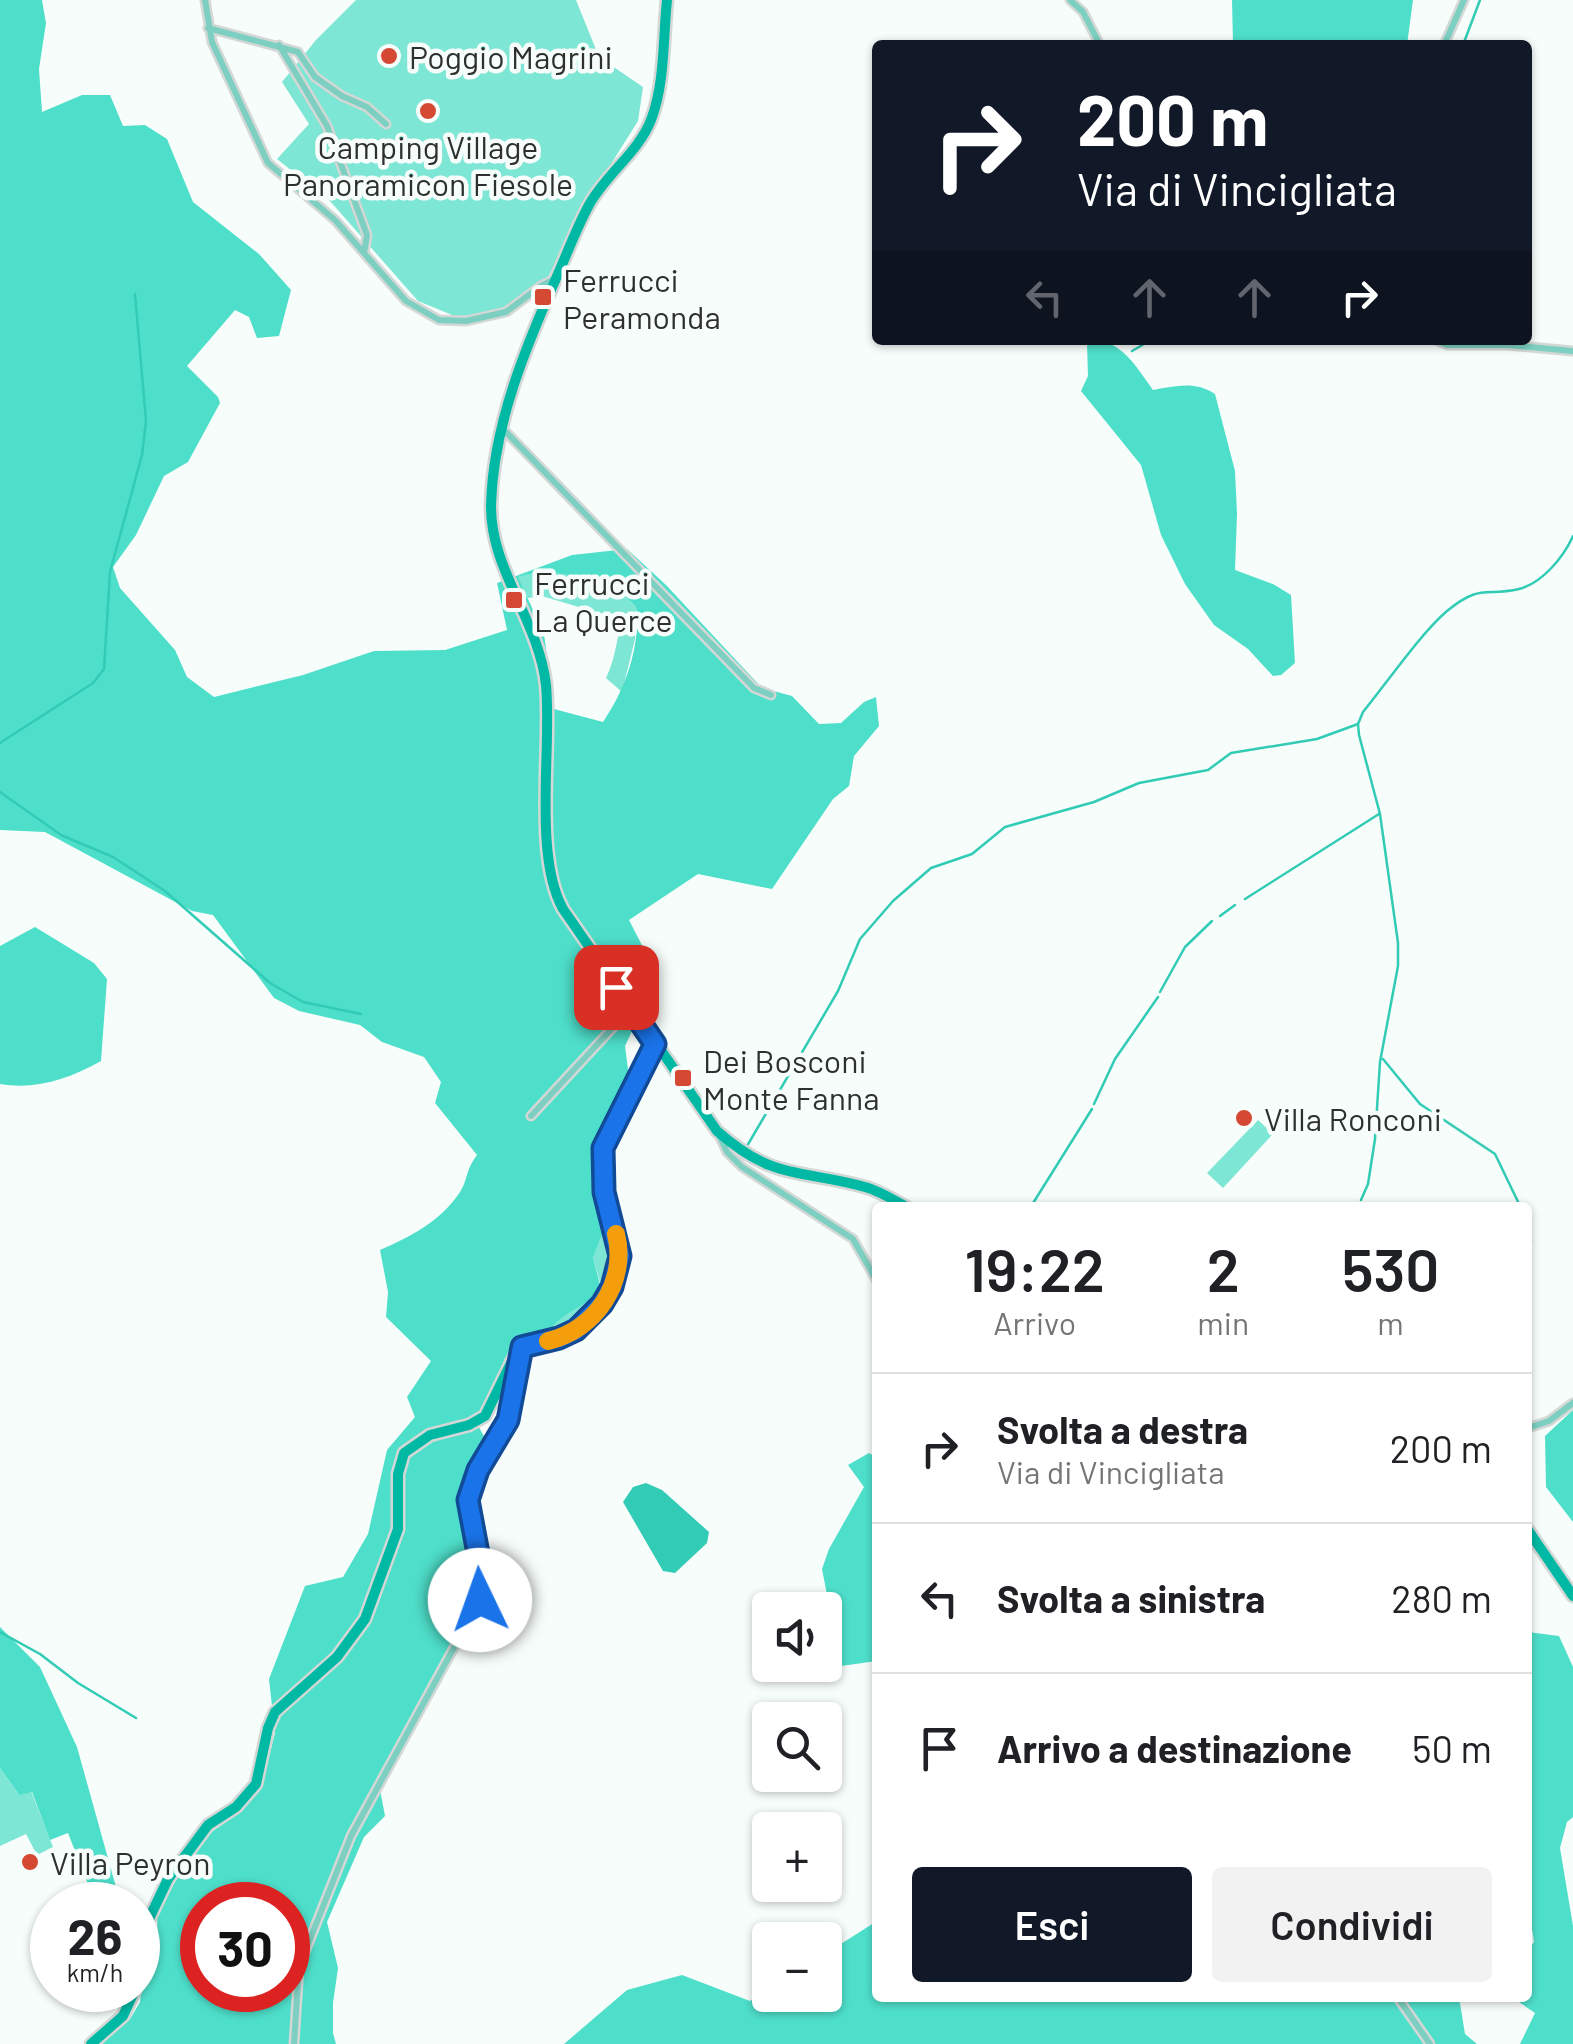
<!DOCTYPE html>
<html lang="it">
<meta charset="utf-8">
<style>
:root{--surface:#fff;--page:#f2f2f2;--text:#202124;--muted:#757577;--line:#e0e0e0;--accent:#111827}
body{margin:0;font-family:Barlow,sans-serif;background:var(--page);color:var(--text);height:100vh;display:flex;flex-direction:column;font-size:38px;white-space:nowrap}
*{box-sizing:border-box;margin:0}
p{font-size:32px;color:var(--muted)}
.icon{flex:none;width:55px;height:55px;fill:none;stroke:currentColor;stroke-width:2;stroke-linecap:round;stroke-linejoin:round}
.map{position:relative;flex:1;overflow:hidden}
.sheet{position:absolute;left:872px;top:1202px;width:660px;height:800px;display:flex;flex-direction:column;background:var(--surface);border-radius:10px;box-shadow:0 2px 8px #0004}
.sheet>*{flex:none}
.hud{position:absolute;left:872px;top:40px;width:660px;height:305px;border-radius:10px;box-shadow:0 2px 8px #0004;background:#111827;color:#fff;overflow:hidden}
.controls{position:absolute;left:752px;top:1592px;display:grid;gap:20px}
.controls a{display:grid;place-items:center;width:90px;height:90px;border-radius:10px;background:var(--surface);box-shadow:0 2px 8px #0004;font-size:50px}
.speed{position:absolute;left:30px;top:1882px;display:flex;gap:20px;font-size:50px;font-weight:700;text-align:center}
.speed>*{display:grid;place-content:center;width:130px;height:130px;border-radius:50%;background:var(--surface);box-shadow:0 2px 8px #0004;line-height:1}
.speed small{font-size:25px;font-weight:400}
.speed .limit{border:15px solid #d22;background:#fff;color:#111}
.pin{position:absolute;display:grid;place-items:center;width:85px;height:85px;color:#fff;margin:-42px;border-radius:20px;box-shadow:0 5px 15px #0006}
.me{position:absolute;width:110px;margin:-55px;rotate:357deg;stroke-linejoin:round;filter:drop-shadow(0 0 8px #0008)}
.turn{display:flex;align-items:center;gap:35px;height:210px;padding:0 40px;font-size:45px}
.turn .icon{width:130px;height:130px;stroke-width:2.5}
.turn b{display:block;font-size:70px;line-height:85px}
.lanes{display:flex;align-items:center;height:95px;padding:0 40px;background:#0003;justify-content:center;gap:50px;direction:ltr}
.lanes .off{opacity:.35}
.eta{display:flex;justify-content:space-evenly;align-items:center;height:170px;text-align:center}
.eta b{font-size:60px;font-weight:600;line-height:70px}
.primary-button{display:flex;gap:20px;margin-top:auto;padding:20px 40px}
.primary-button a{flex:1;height:115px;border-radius:10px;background:var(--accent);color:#fff;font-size:40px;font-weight:600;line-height:115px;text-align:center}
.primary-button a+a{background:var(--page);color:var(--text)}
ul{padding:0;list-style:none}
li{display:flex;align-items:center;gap:30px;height:150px;padding:0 40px;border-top:2px solid var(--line)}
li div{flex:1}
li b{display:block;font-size:38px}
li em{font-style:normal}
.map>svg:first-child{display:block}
</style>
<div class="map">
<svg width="1573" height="2044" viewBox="0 0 1573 2044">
<rect width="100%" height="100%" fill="#f7fdfb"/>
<g fill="#7de6d4">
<polygon points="356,0 576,0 599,57 643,87 638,121 586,204 548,277 503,310 457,317 418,301 330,201 277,159 309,124 282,82 316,40"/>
<path d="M538,572C571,574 613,580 636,607L635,639L622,692L606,678C616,657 616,641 622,620L542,596L528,598L517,577Z"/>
<polygon points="1258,1120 1273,1134 1223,1188 1207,1173"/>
<path d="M605,1208C608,1223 614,1239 615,1254C618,1292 584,1324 552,1335L549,1332L554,1323L598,1293L600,1282L593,1258L602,1235Z"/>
<polygon points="0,1768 18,1794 31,1791 53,1847 37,1855 26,1834 0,1846"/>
</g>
<g fill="#4edfca" fill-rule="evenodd">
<path d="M0,0H42L46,23L39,69L42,112L82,95H110L123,126L145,125L167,139L193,202L259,254L291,290L279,336L257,338L249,317L235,310L187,366L218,397L220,403L188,462L164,476L136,535L113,567L120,588L175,650L187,677L214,697L303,675L374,651L445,650L507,630L497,583L572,555L627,549L666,585L762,688L792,696L819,724L841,723L864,702L876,697L879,726L854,756L849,786L833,799L772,889L698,874L629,920L647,955L634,983L642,1010L625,1046L629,1077L602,1145L605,1208L602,1235L593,1258L601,1288C587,1307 562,1312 549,1331L552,1335L512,1350L505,1358L487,1407L474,1419L488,1443C478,1460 464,1480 463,1501C463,1537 483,1567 474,1603L378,1779L385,1816L364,1837L327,1922L338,1968L333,2003V2033L336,2044H101L130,2019L140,2002L144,1961L158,1943L157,1914L175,1882L210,1833L238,1814L262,1783L275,1733L269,1679L305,1586L343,1577L368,1534L387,1450L415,1417L407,1397L431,1361L386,1317L388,1292L380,1250C410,1237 441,1221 460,1192C468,1180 465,1171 477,1155L435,1103L441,1082L424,1057L382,1042L360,1025L299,1011L274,998L213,915L192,911L45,832L0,830ZM538,572C571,574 613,580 636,607C641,646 625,690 603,722L554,709L544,634L518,577ZM202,1905H288V1990H202Z"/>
<polygon points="1232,0 1413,0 1407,45 1233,45"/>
<path d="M1092,340C1122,340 1137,368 1153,390C1176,386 1195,381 1215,394L1235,471L1237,514L1235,570L1273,584L1291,595L1295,663L1281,675L1273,676L1248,649L1214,625L1185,584L1161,535L1141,465L1081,391L1088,376L1087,343Z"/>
<path d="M35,927L94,963L107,979L101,1061C69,1079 36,1090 0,1084V946Z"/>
<polygon points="1573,1410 1573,1522 1546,1487 1545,1436"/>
<polygon points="869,1453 878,1458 877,1661 841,1666 822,1569 829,1549 864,1487 848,1465"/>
<polygon points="0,1627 40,1667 77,1747 121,1905 96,1905 68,1833 50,1840 32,1792 19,1795 0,1768"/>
<polygon points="1528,1632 1559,1636 1573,1667 1573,1817 1567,1822 1560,1848 1573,1926 1573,2044 1520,2044 1535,2013 1513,1998 1528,1998 1528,1950 1534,1942 1528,1902 1532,1847 1528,1847"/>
<polygon points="877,1921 878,1998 1455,1998 1460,2003 1465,2034 1477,2044 564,2044 627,1990 682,1975 750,2001 770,1989 770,1995 825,1995 825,1954"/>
</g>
<polygon fill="#31cbb6" points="646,1483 662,1490 709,1532 707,1543 675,1573 663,1571 623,1502 633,1487"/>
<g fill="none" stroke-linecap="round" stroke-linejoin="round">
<g stroke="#31cbb6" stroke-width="2.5">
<polyline points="1463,45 1480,0"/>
<polyline points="1132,351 1151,340"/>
<polyline points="0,743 93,683 104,669 110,572 142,455 146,421 135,294"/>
<polyline points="0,792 61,835 113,857 165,891 270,983 303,1002 361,1014"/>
<polyline points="1245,899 1379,814"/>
<polyline points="1220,916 1235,905"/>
<polyline points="1160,992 1185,947 1212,921"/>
<polyline points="1383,1059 1420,1104 1495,1154 1521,1208"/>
<polyline points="1094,1104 1115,1059 1158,997"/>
<polyline points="747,1146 838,991 860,939 893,901 931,868 972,854 1005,827 1094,802 1139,783 1208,770 1231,753 1317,739 1358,724"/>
<path d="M1361,1200L1368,1184L1375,1139L1380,1062L1398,966V943L1380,814L1359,735L1358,724L1363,712C1386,684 1421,633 1447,611C1481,583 1485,597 1519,589C1543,583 1564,556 1573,536"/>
<polyline points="1030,1208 1092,1109"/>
<polyline points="1528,1221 1531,1241"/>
<polyline points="1528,1254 1528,1253"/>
<polyline points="0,1632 40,1654 78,1683 136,1718"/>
</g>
<defs>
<g id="street">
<polyline points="205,0 212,42 268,163 335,220 406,301 439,320 466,321 506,312 541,286 555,279"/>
<polyline points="1070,0 1083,12 1100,45"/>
<polyline points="208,28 298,52 315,77 342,96 367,107 386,124"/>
<polyline points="279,45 327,126 367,235 364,253"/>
<polyline points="1444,45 1464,0"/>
<polyline points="1436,340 1447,345 1507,345 1573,351"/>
<polyline points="503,429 754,688 771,695"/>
<polyline points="531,1116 631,1008"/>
<polyline points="719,1135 727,1152 742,1167 853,1239 878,1283"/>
<polyline points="1528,1428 1549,1421 1573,1403"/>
<polyline points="1398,1998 1430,2044"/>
<polyline points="294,2044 299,1967 351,1836 480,1600 481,1564 468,1500 478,1470 508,1421 522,1348"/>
</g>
<g id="secondary">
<path d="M667,0C663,38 665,84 651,120C638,153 606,174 589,205C577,227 568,251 558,274C526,346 493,425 491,505C490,569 539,621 546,685C552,747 533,855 563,909L717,1131C774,1181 799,1169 865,1187C880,1191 894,1200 908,1208"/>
<polyline points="1528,1530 1573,1596"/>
<polyline points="138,1972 147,1923 168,1879 208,1825 236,1807 256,1784 268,1728 275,1712 337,1657 365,1619 398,1529 398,1474 404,1453 430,1435 469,1425 485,1416 516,1353 526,1345 559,1338 575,1330 592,1316 613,1287 620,1256 605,1192 603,1148 655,1044"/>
<polyline points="91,2044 123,2016 135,1990"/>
</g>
</defs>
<use href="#street" stroke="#d3d8d6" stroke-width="11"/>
<use href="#secondary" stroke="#d3d8d6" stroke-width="15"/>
<use href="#street" stroke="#7dd0c1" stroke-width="6"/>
<use href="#secondary" stroke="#00b9a4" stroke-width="10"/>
</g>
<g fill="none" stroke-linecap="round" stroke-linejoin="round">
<defs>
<polyline id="route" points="480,1600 480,1564 468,1500 478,1470 508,1420 522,1347 559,1338 576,1330 602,1304 612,1287 620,1256 604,1192 603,1148 655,1044 616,987"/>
</defs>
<use href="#route" stroke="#114b97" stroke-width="25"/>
<use href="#route" stroke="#1a73e8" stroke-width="18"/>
<path stroke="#f59e0b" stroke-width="18" d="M548,1341C596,1330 628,1281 616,1234"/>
</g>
<g fill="#d54934" stroke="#f7fdfb" stroke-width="4">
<circle cx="389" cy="56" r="10"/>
<circle cx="428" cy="111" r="10"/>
<rect x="533" y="287" width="20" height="20" rx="5"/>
<rect x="504" y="590" width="20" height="20" rx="5"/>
<rect x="673" y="1068" width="20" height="20" rx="5"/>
<circle cx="1244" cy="1118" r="10"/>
<circle cx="30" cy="1862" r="10"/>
</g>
<g text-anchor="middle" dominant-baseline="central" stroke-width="9" stroke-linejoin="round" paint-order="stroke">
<g font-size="32" fill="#2e302f" stroke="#f7fdfb" text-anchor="start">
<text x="409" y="56">Poggio Magrini</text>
<text x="428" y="146" text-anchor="middle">Camping Village<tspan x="428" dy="37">Panoramicon Fiesole</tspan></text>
<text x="563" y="279">Ferrucci<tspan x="563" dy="37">Peramonda</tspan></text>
<text x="534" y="582">Ferrucci<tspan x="534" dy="37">La Querce</tspan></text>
<text x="703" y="1060">Dei Bosconi<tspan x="703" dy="37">Monte Fanna</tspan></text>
<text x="1264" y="1118">Villa Ronconi</text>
<text x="50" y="1862">Villa Peyron</text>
</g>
</g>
</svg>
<div class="controls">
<a><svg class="icon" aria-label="sound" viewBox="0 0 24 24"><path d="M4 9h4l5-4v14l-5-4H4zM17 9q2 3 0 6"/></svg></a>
<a><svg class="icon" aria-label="search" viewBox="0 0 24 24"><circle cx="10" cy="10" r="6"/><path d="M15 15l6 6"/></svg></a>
<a>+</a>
<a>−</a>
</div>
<div class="speed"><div>26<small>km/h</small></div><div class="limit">30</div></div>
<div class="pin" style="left:616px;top:987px;background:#d93025"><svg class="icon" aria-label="arrive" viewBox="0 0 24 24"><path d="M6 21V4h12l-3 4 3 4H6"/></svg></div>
<svg class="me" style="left:480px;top:1600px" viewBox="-20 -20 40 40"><circle r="19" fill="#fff"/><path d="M0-13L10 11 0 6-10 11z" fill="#1a73e8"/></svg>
<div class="hud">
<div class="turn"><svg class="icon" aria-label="right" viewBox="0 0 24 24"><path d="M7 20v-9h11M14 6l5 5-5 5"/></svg><div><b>200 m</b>Via di Vincigliata</div></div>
<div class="lanes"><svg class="icon off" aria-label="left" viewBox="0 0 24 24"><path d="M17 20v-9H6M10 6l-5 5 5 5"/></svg><svg class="icon off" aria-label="ahead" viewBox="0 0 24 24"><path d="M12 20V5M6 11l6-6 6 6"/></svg><svg class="icon off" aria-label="ahead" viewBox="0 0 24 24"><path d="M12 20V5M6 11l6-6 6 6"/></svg><svg class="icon" aria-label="right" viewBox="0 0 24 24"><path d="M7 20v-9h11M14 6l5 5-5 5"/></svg></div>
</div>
<section class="sheet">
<div class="eta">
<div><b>19:22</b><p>Arrivo</p></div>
<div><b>2</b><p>min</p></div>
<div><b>530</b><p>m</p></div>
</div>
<ul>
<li><svg class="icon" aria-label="right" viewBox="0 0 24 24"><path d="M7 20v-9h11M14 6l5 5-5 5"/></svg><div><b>Svolta a destra</b><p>Via di Vincigliata</p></div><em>200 m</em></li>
<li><svg class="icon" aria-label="left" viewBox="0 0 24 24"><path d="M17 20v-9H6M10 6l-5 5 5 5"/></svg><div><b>Svolta a sinistra</b></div><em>280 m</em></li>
<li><svg class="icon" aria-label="arrive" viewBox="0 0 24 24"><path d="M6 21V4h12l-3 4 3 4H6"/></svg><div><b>Arrivo a destinazione</b></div><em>50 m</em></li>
</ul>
<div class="primary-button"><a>Esci</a><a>Condividi</a></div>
</section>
</div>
